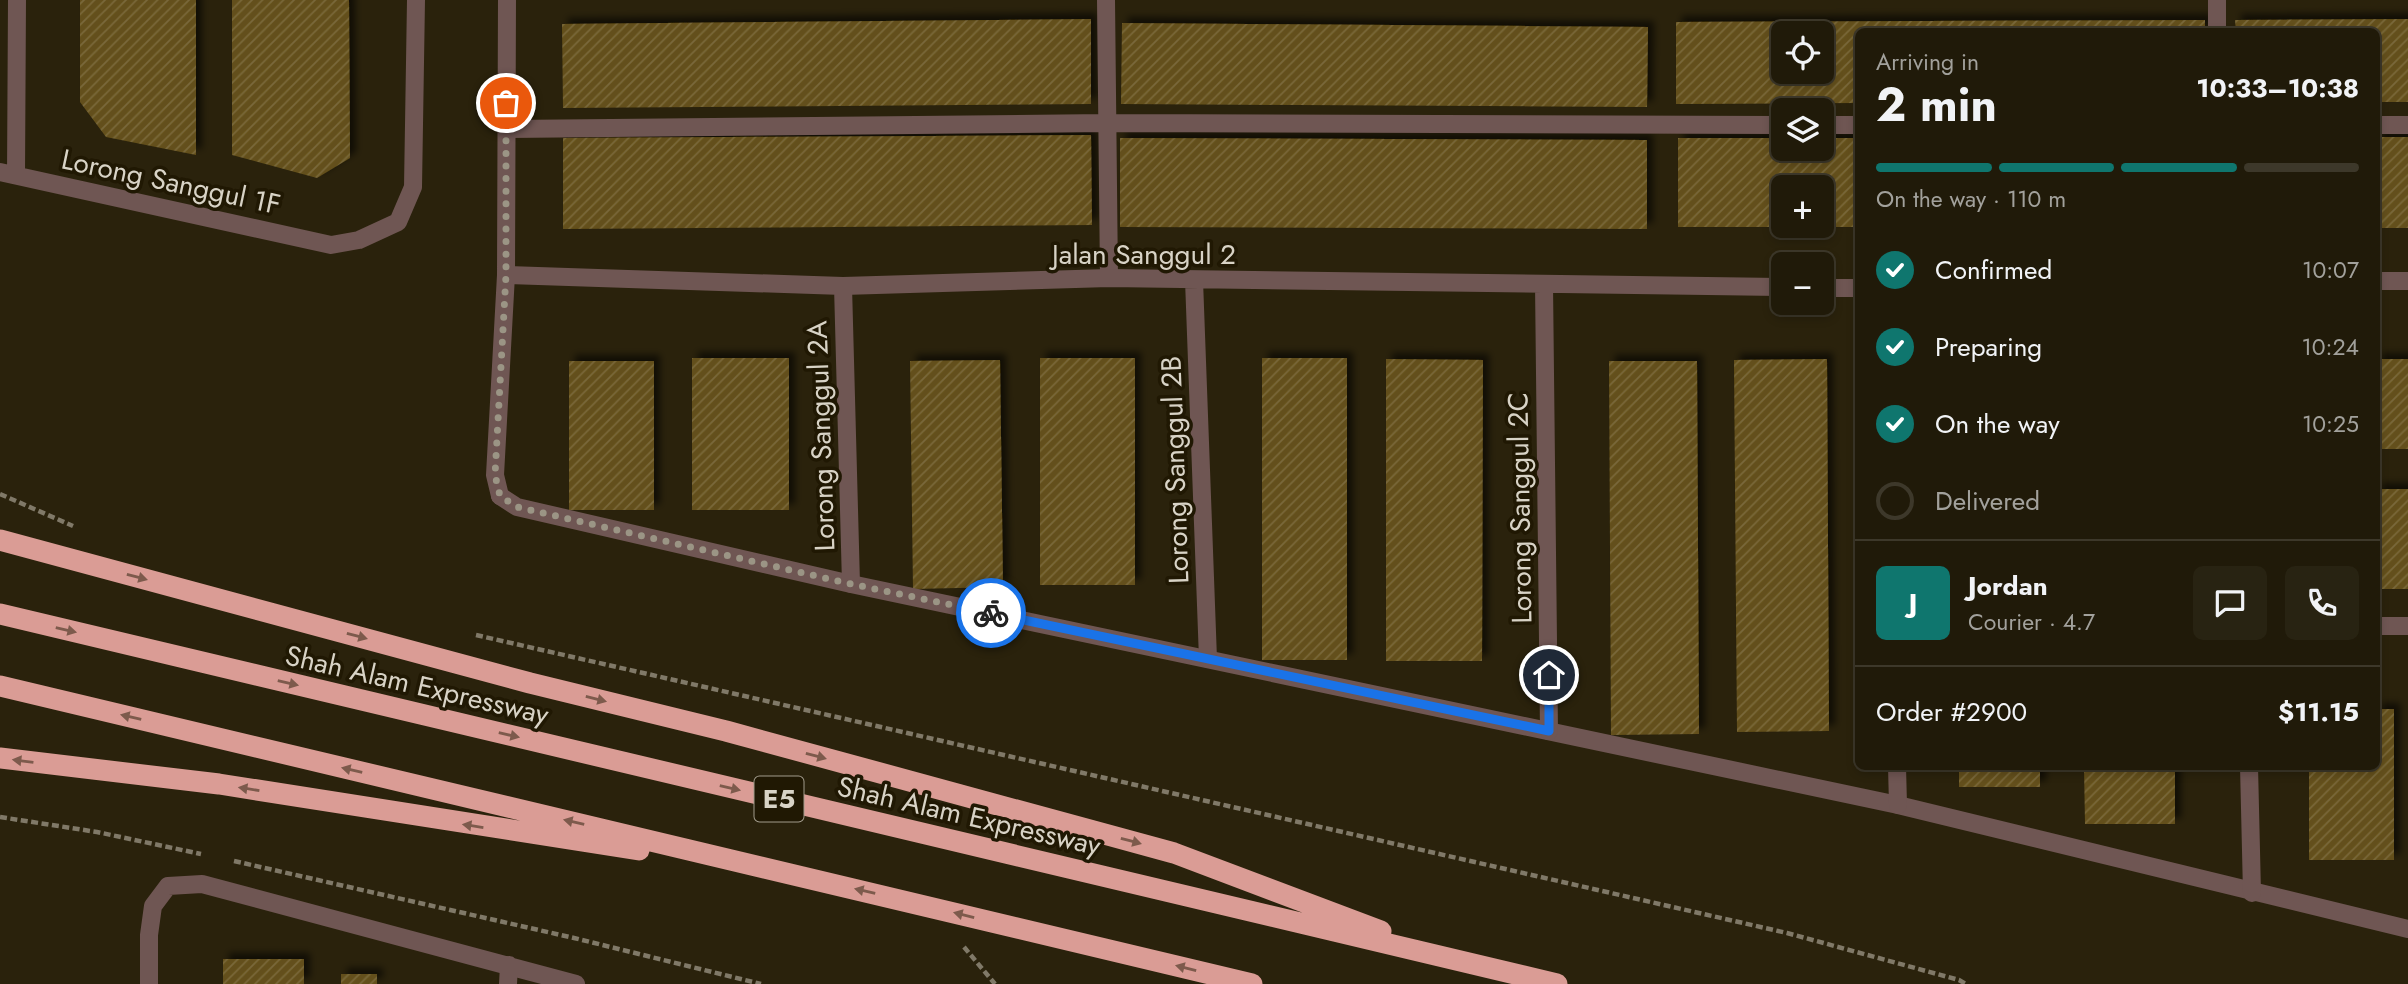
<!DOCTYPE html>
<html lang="en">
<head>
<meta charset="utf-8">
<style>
  :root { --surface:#201a09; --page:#282312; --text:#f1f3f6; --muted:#a2a19c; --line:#3d382a; --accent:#0f766e }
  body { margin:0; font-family:Jost,sans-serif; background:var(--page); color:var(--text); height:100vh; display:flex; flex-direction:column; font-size:26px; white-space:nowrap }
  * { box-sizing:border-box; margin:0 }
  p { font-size:23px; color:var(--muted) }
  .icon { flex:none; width:38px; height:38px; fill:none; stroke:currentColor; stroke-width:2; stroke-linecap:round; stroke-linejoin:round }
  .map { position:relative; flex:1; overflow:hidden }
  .panel { position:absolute; left:1855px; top:28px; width:525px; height:742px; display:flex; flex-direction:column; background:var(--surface); border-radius:10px; box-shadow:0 4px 10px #0003,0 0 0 2px var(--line) }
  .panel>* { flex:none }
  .buttons { position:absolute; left:1771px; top:21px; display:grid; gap:14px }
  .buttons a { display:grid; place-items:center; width:63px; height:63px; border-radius:10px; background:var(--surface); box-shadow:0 4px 10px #0003,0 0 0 2px var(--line); font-size:35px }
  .pin { position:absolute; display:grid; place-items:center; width:60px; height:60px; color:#fff; margin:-30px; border:4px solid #fff; border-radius:50%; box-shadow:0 2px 7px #0007 }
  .courier { position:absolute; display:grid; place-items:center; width:70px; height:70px; margin:-35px; border:5px solid #1a73e8; border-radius:50%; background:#fff; color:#222; box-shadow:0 2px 9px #0007 }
  .headline em { font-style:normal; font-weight:700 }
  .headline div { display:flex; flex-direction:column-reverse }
  .headline { display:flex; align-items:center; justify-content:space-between; height:119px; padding:0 21px }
  h1 { font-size:46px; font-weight:700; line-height:52px }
  .bar { display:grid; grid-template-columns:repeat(4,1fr); gap:10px 7px; align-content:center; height:84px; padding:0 21px }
  .bar i { height:9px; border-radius:5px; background:var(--line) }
  .bar .on { background:var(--accent) }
  .bar p { grid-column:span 4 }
  .line { display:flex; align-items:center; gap:18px; padding:0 21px; border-top:2px solid var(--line) }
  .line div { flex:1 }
  .round { display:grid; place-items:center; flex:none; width:74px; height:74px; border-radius:10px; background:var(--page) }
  ol { padding:0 21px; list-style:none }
  li { display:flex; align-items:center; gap:21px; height:77px }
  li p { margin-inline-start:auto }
  li .icon { padding:7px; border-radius:50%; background:var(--accent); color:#fff; stroke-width:4 }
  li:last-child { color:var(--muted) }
  li i { width:38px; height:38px; border:4px solid var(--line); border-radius:50% }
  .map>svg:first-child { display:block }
  .building { fill:url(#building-hatch); fill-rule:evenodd; filter:url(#shadow) }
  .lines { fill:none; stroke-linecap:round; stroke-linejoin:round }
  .path { stroke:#807968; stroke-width:4.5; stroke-dasharray:7 3.5; stroke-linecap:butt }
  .lane { stroke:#6f5653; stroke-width:18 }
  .street { stroke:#6f5653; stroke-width:18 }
  .highway { stroke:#da9c95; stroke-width:21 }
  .oneway { fill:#7d5a4c }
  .done { stroke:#9b9585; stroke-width:7; stroke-dasharray:0 12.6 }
  .route { stroke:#1a73e8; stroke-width:9 }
  .labels { text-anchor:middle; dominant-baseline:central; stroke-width:7; stroke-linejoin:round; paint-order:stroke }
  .shield { fill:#201803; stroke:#a19b8c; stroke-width:2 }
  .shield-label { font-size:26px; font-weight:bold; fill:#d8d3c6 }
  .street-label { font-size:28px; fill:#d8d3c6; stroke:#201803 }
</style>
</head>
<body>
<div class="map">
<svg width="2408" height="984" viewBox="0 0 2408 984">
  <defs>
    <pattern id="building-hatch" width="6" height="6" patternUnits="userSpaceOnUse" patternTransform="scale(1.75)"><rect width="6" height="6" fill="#64501a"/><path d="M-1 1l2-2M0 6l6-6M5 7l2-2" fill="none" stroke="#79683a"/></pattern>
    <filter id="shadow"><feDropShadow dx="6" dy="-6" stdDeviation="3.5" flood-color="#0009"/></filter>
  </defs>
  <rect width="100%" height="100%" fill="#2a220c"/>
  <path class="building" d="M 80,0 L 196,0 L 196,155 L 106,137 L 80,102 Z
    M 232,0 L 349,0 L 350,158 L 317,178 L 232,155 Z
    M 1091,19 L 1091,104 L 563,108 L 562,24 Z
    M 2408,19 L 2408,102 L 2376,102 L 2376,32 L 2236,32 L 2235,20 Z
    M 2205,20 L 2205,32 L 1858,32 L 1858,103 L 1676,104 L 1676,22 ZM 1783,33 L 1822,33 L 1822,72 L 1783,72 Z
    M 1122,23 L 1648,27 L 1647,107 L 1121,104 Z
    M 1091,135 L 1092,225 L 563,229 L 563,138 Z
    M 2376,137 L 2408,137 L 2408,228 L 2376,228 Z
    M 1120,138 L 1647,140 L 1647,229 L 1120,227 Z
    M 1678,138 L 1783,138 L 1783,149 L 1822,149 L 1822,138 L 1858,138 L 1858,227 L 1822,227 L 1822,187 L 1783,187 L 1783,227 L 1678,227 Z
    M 692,358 L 789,358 L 789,510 L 692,510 Z
    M 1040,358 L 1135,358 L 1135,585 L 1040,585 Z
    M 1262,358 L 1347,358 L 1347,660 L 1262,660 Z
    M 1386,359 L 1483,360 L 1482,661 L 1386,661 Z
    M 1827,359 L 1829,731 L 1737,732 L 1734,360 Z
    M 2376,359 L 2408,359 L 2408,449 L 2376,449 Z
    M 1000,360 L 1003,587 L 913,589 L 910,361 Z
    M 569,361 L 654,361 L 654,510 L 569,510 Z
    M 1609,361 L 1697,361 L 1699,734 L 1611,735 Z
    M 2376,489 L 2408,489 L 2408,589 L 2376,589 Z
    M 2376,709 L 2394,709 L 2394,860 L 2309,860 L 2309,766 L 2376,766 Z
    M 1959,766 L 2040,766 L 2040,787 L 1959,787 Z
    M 2084,766 L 2175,766 L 2175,824 L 2085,824 Z
    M 223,959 L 304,959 L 304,984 L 223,984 Z
    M 341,974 L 377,974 L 377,984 L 341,984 Z"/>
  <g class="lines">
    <path class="path" d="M 0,494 L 73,526
      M 476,635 L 1787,933 L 1959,980 L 1966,984
      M 0,817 L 97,832 L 201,854
      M 234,861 L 574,938 L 761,984
      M 964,947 L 995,984"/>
    <path class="lane" d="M 1106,0 L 1109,278
      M 2217,0 L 2217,32
      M 1822,125 L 1858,125
      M 2376,125 L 2408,125
      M 506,129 L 1107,123 L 1783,125
      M 0,172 L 331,245 L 359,240 L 398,222 L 413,187 L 416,0
      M 16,175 L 17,0
      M 500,496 L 517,507 L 851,584 L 1898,805 L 2408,929"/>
    <path class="street" d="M 506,275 L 843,286 L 1109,278 L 1783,287
      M 1194,280 L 1208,659
      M 2376,281 L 2408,281
      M 1544,284 L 1549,731
      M 843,286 L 851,584
      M 1822,288 L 1858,288
      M 500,496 L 495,475 L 506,275 L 507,0
      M 2376,626 L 2408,626
      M 1897,766 L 1898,805
      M 2249,766 L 2252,893
      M 149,984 L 149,935 L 153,906 L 168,886 L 202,884 L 576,984
      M 508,984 L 509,965"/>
    <path class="highway" d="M 0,540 L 530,683 L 726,731 L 1174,853 L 1381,931
      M 0,614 L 1557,984
      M 0,686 L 1252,984
      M 0,758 L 219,784 L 639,850"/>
  </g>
  <defs><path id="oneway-solid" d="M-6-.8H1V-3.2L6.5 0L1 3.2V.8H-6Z" transform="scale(1.75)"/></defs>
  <g class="oneway">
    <use href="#oneway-solid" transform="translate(137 577) rotate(15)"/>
    <use href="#oneway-solid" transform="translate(66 630) rotate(13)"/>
    <use href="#oneway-solid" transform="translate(357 636) rotate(15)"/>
    <use href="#oneway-solid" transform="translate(288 683) rotate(13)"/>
    <use href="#oneway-solid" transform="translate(596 699) rotate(14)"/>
    <use href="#oneway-solid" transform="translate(131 717) rotate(-167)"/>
    <use href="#oneway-solid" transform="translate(509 735) rotate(13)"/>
    <use href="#oneway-solid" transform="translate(816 756) rotate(15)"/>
    <use href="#oneway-solid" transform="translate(23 761) rotate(-173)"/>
    <use href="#oneway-solid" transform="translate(352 770) rotate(-167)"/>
    <use href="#oneway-solid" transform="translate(730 788) rotate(13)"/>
    <use href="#oneway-solid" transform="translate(249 789) rotate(-171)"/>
    <use href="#oneway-solid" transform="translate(574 822) rotate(-167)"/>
    <use href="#oneway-solid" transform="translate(473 826) rotate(-171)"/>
    <use href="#oneway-solid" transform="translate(1131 841) rotate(15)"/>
    <use href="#oneway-solid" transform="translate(865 891) rotate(-167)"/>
    <use href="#oneway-solid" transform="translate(964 915) rotate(-166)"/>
    <use href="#oneway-solid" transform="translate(1186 968) rotate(-166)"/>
  </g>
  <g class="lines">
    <path class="done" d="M 506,103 L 506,275 L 495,475 L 500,496 L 517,507 L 851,584 L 991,613"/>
    <path class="route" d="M 991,613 L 1549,731 L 1549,675"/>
  </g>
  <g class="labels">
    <rect class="shield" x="754.5" y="776.5" width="49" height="45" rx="5"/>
    <g class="shield-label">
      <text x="779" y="799">E5</text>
    </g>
    <g class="street-label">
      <text transform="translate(171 182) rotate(12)">Lorong Sanggul 1F</text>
      <text x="1144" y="254">Jalan Sanggul 2</text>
      <text transform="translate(821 436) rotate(-92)">Lorong Sanggul 2A</text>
      <text transform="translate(1175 470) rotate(-92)">Lorong Sanggul 2B</text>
      <text transform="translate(1520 508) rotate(-91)">Lorong Sanggul 2C</text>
      <text transform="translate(417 685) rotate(13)">Shah Alam Expressway</text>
      <text transform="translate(969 816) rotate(13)">Shah Alam Expressway</text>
    </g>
  </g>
</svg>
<div class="buttons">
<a><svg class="icon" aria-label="locate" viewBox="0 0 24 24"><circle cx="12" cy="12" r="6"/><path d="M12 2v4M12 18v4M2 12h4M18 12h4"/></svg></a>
<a><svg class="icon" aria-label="layers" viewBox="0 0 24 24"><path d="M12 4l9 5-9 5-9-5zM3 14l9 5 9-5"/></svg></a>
<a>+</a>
<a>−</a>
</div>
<div class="pin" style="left:506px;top:103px;background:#ea580c"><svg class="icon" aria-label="bag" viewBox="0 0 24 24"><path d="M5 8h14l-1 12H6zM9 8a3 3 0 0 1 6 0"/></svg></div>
<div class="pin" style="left:1549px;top:675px;background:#1f2937"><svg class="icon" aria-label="home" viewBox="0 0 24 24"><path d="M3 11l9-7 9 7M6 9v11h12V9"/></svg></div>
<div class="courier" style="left:991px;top:613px"><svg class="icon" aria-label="bike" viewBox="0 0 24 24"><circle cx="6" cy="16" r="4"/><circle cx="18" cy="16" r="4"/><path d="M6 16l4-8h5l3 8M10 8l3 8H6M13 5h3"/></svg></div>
<section class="panel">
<div class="headline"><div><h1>2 min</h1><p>Arriving in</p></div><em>10:33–10:38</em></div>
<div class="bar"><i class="on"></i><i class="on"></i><i class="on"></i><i></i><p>On the way · 110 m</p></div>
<ol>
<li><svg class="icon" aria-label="check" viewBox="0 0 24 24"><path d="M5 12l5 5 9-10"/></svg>Confirmed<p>10:07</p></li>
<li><svg class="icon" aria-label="check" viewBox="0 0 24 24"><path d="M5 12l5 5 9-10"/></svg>Preparing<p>10:24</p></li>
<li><svg class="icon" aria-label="check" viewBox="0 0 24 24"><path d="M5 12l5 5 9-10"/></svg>On the way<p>10:25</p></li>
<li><i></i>Delivered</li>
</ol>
<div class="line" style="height:126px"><b class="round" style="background:var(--accent);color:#fff">J</b><div><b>Jordan</b><p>Courier · 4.7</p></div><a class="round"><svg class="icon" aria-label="chat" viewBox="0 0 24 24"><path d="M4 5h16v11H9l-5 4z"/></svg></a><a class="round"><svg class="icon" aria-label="phone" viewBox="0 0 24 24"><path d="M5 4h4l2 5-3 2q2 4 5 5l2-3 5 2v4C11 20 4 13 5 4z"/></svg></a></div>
<div class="line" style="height:91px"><div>Order #2900</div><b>$11.15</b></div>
</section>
</div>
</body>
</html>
